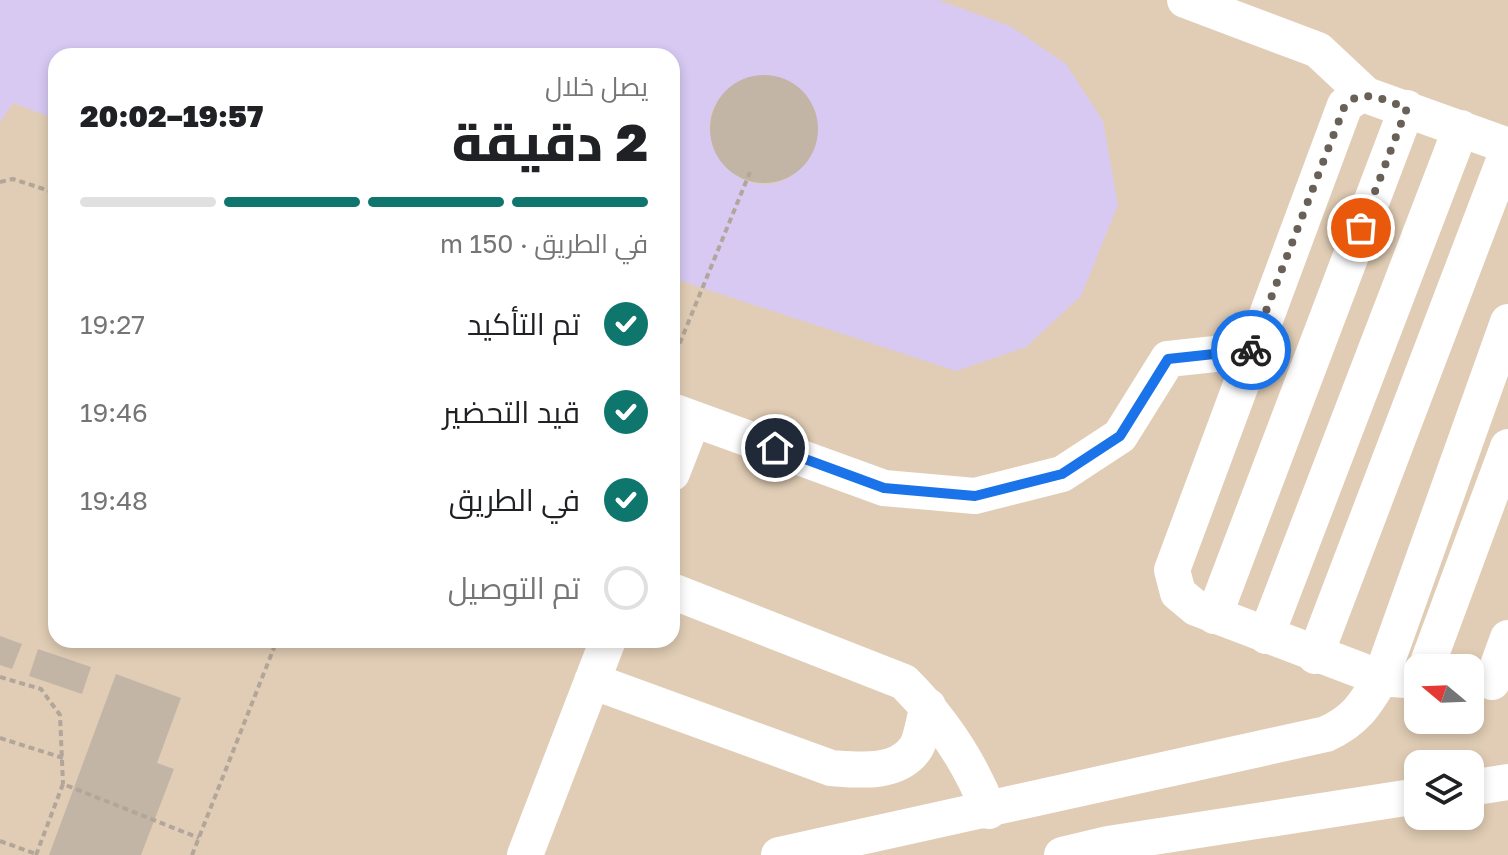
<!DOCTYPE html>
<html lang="ar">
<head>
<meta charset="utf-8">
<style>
  :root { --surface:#fff; --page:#f6f6f6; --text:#202124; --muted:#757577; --line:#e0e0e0; --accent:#0f766e }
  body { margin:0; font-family:"Golos Text",Cairo,sans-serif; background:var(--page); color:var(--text); direction:rtl; height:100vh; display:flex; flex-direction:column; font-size:30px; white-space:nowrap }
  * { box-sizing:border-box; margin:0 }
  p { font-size:26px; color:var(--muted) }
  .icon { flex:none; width:44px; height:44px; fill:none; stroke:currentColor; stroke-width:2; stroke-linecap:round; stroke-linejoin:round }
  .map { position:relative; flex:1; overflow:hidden; direction:ltr }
  .drawer { position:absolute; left:48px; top:48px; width:632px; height:600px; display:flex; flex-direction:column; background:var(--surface); border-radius:24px; box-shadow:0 4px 12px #0003; direction:rtl }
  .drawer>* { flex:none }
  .needle { width:52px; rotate:289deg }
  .controls { position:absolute; left:1404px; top:654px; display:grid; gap:16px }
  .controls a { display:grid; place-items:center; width:80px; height:80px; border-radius:16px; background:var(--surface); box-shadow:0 4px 12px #0003; font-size:40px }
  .pin { position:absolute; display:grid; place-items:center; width:68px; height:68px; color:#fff; margin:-34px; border:4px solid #fff; border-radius:50%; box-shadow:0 2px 8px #0007 }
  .courier { position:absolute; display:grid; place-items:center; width:80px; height:80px; margin:-40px; border:6px solid #1a73e8; border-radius:50%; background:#fff; color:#222; box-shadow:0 2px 10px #0007 }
  .summary em { font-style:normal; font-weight:800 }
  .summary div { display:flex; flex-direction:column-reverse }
  .summary { display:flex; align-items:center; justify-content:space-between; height:136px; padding:0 32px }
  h1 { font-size:52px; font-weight:800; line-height:60px }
  .bar { display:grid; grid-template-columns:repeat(4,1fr); gap:12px 8px; align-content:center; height:96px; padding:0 32px }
  .bar i { height:10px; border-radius:6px; background:var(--line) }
  .bar .selected { background:var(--accent) }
  .bar p { grid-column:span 4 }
  ol { padding:0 32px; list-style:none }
  li { display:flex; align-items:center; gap:24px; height:88px }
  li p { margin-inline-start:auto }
  li .icon { padding:8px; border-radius:50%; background:var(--accent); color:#fff; stroke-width:4 }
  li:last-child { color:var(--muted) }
  li i { width:44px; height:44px; border:4px solid var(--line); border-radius:50% }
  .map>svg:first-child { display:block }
  .green { fill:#e1cdb5; fill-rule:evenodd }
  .water { fill:#d7c9f2; fill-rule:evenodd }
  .building { fill:#c3b5a6 }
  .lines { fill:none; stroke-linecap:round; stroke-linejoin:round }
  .path { stroke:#b1a699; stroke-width:4; stroke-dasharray:6 4; stroke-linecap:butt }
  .minor { stroke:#fff; stroke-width:36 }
  .done { stroke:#696158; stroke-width:8; stroke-dasharray:0 14.4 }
  .route { stroke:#1a73e8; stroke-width:10 }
</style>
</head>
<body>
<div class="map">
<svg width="1508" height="855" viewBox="0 0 1508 855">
  <rect width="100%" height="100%" fill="#f9ebdb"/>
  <path class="green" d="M 0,0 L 1508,0 L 1508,855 L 0,855 ZM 56,56 L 672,56 L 672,640 L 56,640 ZM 1418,668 L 1470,668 L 1470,720 L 1418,720 ZM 1418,764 L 1470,764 L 1470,816 L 1418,816 Z"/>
  <path class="water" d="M 0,0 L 938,0 L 1010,26 L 1066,64 L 1103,121 L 1118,205 L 1081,296 L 1026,347 L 956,371 L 672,278 L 672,56 L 56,56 L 56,119 L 13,103 L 0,122 ZM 770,75 C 861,100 803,216 737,176 C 725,168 716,157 712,142 C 700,103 735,76 770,75 Z"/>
  <path class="building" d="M710 129a54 54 0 1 1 108 0a54 54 0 1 1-108 0Z
    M 0,636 L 22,644 L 12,669 L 0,665 Z
    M 38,649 L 91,667 L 82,694 L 29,676 Z
    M 116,674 L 181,698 L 157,763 L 174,769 L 141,855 L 49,855 Z"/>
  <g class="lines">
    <path class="path" d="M 0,182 L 13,179 L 56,193
      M 672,362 L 750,172
      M 0,677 L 41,689 L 60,715 L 63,784
      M 0,738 L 63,758
      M 0,841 L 36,854
      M 36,855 L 63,784 L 199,838
      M 192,855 L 277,640"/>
    <path class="minor" d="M 1185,0 L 1318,50 L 1366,95
      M 672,411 L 884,488 L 975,496 L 1062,474 L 1120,436 L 1168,359 L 1253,350
      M 672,473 L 693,419
      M 672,591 L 904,682 C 941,719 970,762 989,811
      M 1214,616 L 1407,108
      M 1266,636 L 1461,128
      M 1315,656 L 1508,150
      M 1426,668 L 1508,447
      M 592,681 L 831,768 C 858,770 896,775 915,749 C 922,739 924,718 928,706
      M 1418,681 L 1381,678 L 1196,608 L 1178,593 L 1172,570 L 1345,105 L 1358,96 L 1366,95 L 1508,146
      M 1492,682 L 1508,638
      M 1470,788 L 1508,782
      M 525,855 L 608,640
      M 779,855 L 1326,734 C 1355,721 1365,705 1381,678 L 1508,322
      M 1062,855 L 1108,844 L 1418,796"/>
  </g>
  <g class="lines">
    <path class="done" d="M 1251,350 L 1345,105 C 1363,87 1386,101 1407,108 L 1361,228"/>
    <path class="route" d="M 775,448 L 884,488 L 975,496 L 1062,474 L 1120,436 L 1168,359 L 1251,350"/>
  </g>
</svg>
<div class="controls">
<a><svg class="needle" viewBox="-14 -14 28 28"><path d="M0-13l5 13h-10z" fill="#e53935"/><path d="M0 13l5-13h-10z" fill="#757577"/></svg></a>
<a><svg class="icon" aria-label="layers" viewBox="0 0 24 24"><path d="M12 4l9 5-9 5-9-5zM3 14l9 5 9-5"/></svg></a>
</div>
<div class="pin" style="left:1361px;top:228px;background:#ea580c"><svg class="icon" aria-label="bag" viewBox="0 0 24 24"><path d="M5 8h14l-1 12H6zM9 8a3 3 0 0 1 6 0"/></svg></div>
<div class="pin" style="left:775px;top:448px;background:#1f2937"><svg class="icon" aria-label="home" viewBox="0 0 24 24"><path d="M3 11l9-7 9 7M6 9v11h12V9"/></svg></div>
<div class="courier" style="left:1251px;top:350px"><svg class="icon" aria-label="bike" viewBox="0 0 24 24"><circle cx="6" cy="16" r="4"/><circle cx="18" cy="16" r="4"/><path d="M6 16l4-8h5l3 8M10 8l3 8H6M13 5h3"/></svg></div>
<section class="drawer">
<div class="summary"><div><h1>2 دقيقة</h1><p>يصل خلال</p></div><em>19:57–20:02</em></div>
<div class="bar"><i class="selected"></i><i class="selected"></i><i class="selected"></i><i></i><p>في الطريق · 150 m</p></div>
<ol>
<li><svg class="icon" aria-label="check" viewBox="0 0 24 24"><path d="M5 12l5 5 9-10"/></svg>تم التأكيد<p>19:27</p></li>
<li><svg class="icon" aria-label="check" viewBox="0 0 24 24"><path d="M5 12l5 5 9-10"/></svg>قيد التحضير<p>19:46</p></li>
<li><svg class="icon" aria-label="check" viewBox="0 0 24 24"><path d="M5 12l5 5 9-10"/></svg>في الطريق<p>19:48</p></li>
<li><i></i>تم التوصيل</li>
</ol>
</section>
</div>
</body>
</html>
